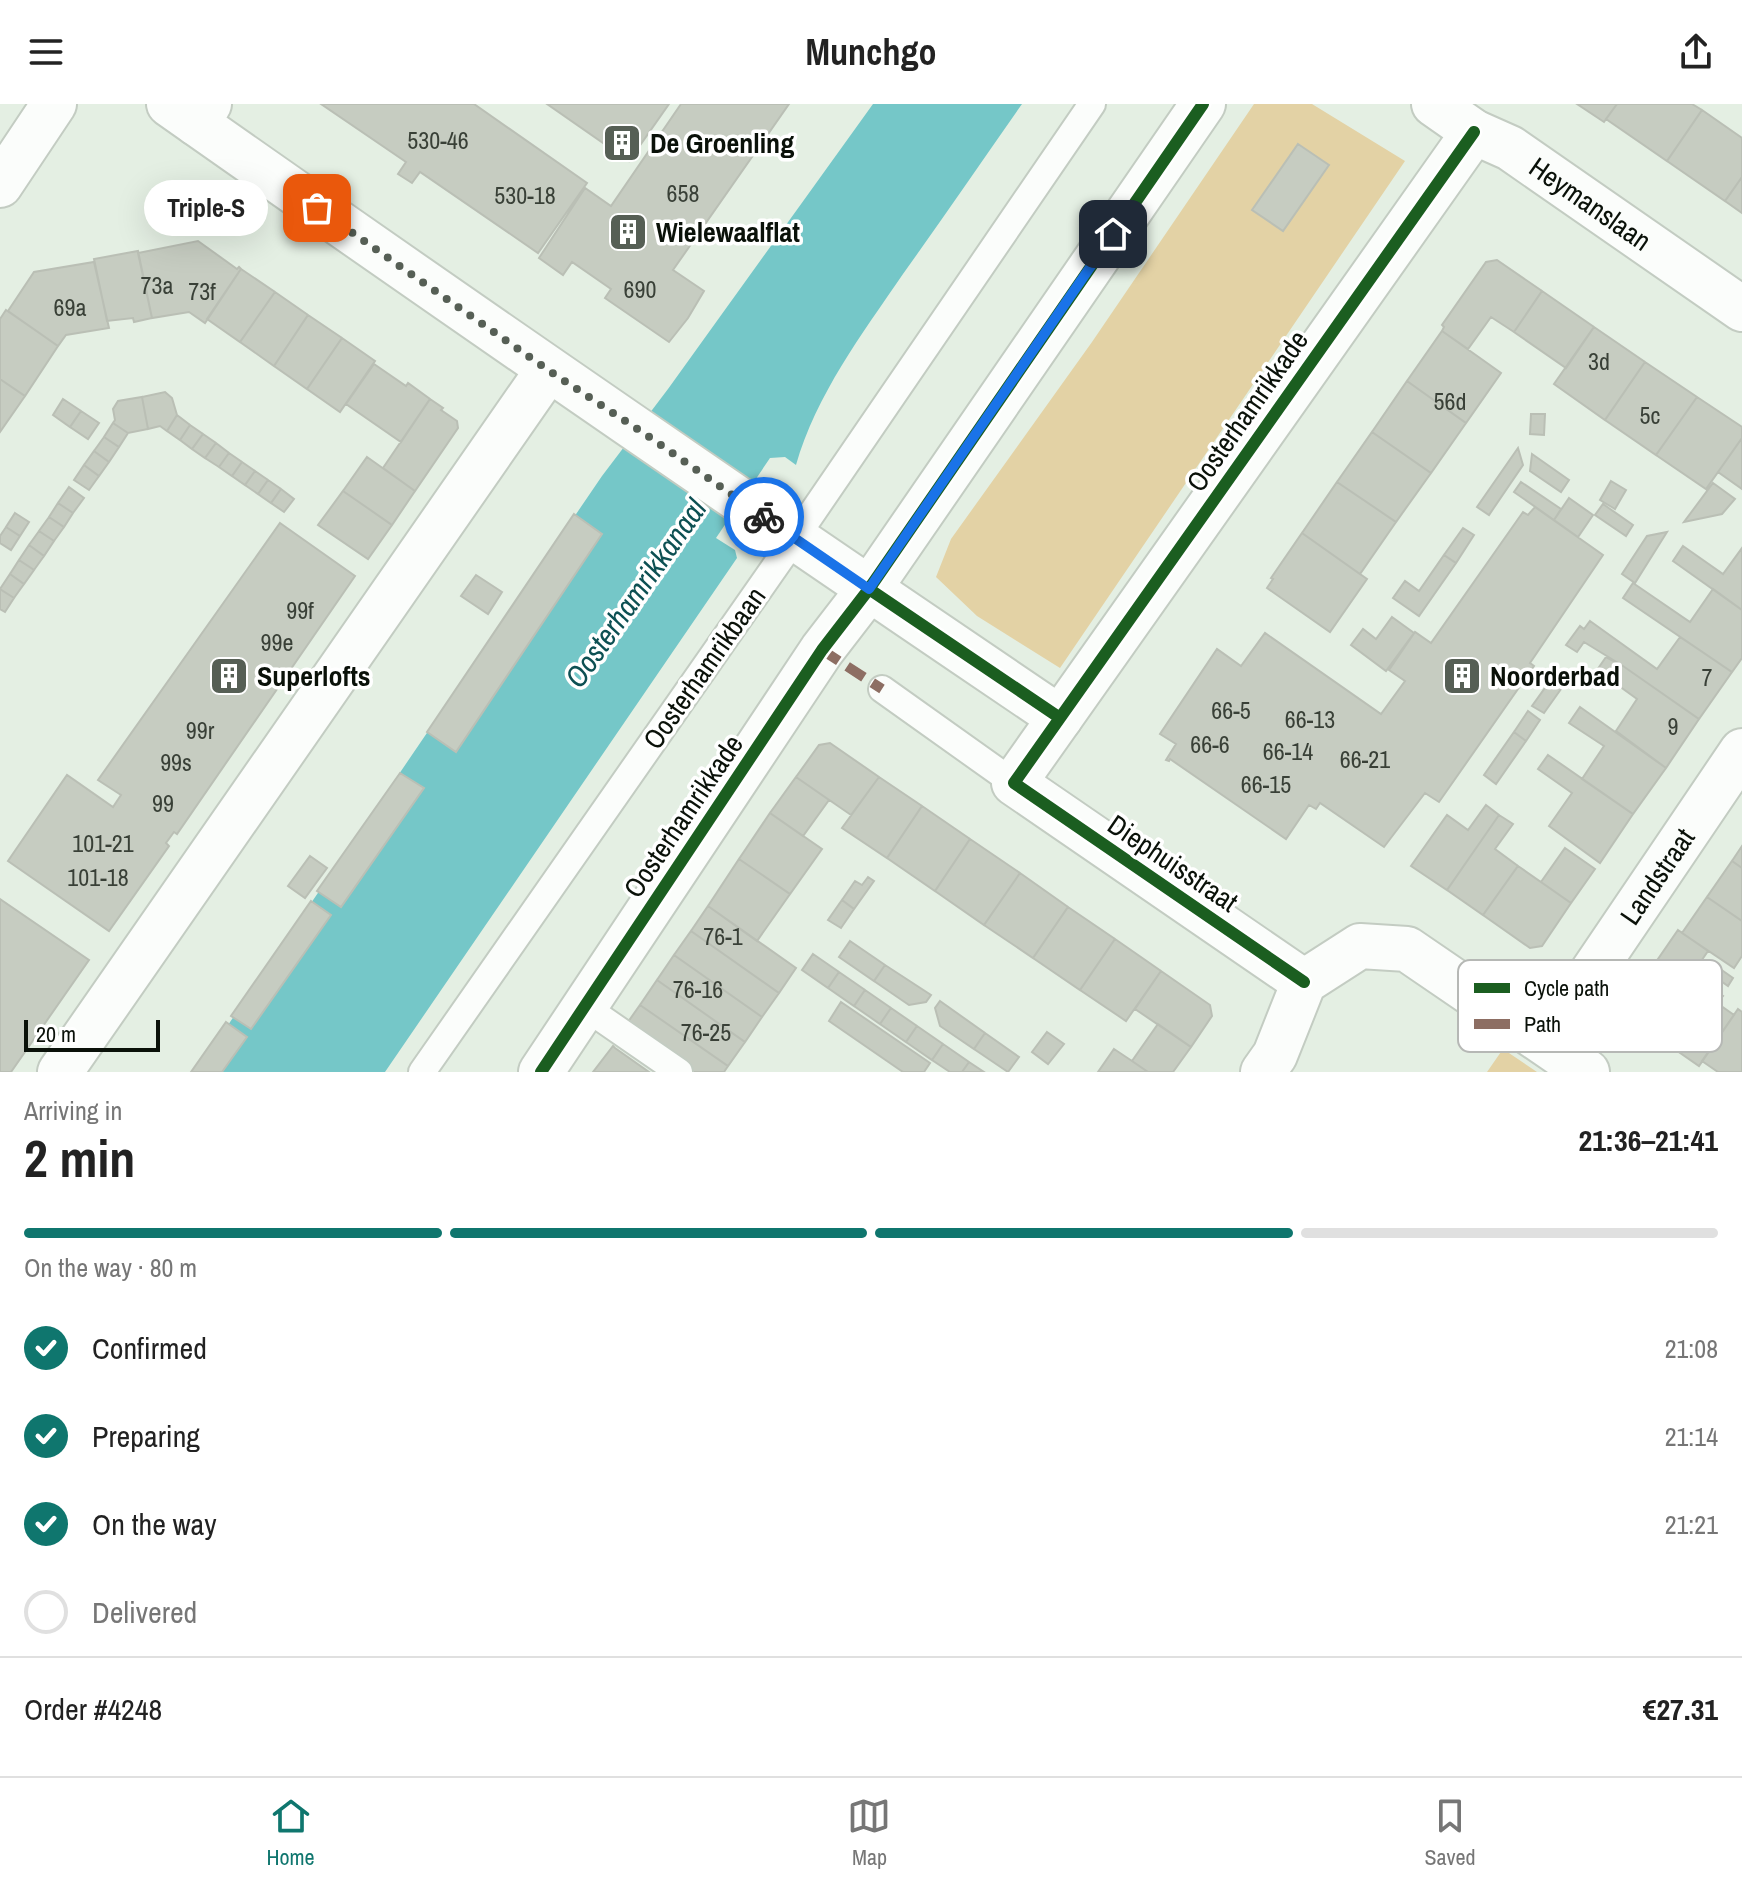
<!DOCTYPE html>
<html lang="en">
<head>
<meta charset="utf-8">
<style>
  :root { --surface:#fff; --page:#f6f6f6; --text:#222; --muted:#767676; --line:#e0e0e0; --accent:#0f766e }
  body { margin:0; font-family:"Archivo Narrow",sans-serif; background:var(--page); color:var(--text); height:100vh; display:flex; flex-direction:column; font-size:30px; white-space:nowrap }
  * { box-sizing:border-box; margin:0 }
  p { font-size:26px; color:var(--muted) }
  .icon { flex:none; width:44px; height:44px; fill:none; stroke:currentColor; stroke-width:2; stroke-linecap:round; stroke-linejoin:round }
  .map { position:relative; height:968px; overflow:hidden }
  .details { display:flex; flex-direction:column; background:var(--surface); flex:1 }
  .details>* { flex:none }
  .scale { position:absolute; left:24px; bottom:20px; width:136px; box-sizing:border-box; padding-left:8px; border:4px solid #0a1109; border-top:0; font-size:22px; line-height:28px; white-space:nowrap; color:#0a1109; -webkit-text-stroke:6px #fff; paint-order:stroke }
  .pin { position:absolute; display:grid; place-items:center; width:68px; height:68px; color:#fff; margin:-34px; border-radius:16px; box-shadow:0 4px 12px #0006 }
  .courier { position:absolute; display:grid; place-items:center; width:80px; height:80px; margin:-40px; border:6px solid #1a73e8; border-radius:50%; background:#fff; color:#222; box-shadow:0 2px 10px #0007 }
  .bubble { position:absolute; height:56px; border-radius:28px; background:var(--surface); box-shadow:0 8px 32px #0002; font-size:26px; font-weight:800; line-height:56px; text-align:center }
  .summary em { font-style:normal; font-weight:800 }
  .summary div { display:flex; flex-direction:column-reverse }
  .summary { display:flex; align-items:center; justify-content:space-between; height:136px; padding:0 24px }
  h1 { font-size:52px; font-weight:800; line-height:60px }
  .bar { display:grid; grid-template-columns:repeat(4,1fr); gap:12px 8px; align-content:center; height:96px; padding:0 24px }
  .bar i { height:10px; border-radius:6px; background:var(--line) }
  .bar .active { background:var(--accent) }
  .bar p { grid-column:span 4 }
  .line { display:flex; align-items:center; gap:20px; padding:0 24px; border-top:2px solid var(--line) }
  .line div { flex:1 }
  ol { padding:0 24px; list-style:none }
  li { display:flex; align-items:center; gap:24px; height:88px }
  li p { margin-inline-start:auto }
  li .icon { padding:8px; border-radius:50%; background:var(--accent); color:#fff; stroke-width:4 }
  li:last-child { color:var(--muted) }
  li i { width:44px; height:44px; border:4px solid var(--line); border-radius:50% }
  header { display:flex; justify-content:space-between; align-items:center; height:104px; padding:0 24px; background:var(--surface); font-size:36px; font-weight:800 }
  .menu { display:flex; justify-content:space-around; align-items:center; height:112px; border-top:2px solid var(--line); background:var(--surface); font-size:22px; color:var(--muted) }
  .menu a { display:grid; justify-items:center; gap:4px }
  .menu .active { color:var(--accent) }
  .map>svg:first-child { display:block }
  .green { fill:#e3d2a5 }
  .water { fill:#75c7c8 }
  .building { fill:#c6ccc1; stroke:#babfb5; stroke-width:2 }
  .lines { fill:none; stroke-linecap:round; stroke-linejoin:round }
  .service-casing { stroke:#c3ccc2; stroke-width:30 }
  .minor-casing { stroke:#c3ccc2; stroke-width:48 }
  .tertiary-casing { stroke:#c3ccc2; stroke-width:48 }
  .service { stroke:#fbfdfb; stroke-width:26 }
  .minor { stroke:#fbfdfb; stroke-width:44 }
  .tertiary { stroke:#fbfdfb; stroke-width:44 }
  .quiet { stroke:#8d6e63; stroke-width:10; stroke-dasharray:20 10; stroke-linecap:butt }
  .cycleway-casing { stroke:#fff; stroke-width:17 }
  .cycleway { stroke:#1b5e20; stroke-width:12 }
  .done { stroke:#565f55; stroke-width:8; stroke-dasharray:0 14.4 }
  .route { stroke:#1a73e8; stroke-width:10 }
  .labels { text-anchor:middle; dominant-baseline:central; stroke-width:7; stroke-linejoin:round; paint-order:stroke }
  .number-label { font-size:24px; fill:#394037 }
  .poi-label { font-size:28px; font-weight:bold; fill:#0a1109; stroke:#fff; text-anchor:start }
  .street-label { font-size:28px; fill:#0a1109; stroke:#fff }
  .water-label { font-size:30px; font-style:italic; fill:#0d5053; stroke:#fff }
  .key { fill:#fff; stroke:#b6b8b5; stroke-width:2 }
  .key-label { font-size:22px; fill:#0a1109 }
</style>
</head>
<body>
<header><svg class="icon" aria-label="menu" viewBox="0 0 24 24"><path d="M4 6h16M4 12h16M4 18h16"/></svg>Munchgo<svg class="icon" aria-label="share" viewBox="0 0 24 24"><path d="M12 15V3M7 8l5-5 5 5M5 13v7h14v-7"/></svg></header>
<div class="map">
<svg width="1742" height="968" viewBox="0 0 1742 968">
  <rect width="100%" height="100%" fill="#e4efe3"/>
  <path class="green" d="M 1254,0 L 1312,0 L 1405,57 L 1060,564 L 977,512 L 936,473 L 951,435 L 1092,238 Z
    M 1503,945 L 1537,968 L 1487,968 Z"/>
  <path class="water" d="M 873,0 L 1022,0 C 982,57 943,114 903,170 C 862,230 816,291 796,361 L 785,353 L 770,354 L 716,434 L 735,446 L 737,454 L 385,968 L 196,968 L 602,372 L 668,285 Z"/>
  <path class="building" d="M 321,0 L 474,0 L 587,79 L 538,149 L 420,68 L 412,79 L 398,70 L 406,58 Z
    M 547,0 L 669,0 L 629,57 Z
    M 681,0 L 789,0 L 673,166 L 704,187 L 688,214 L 669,238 L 605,194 L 611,185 L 572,158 L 563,171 L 539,154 L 585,84 L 611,102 Z
    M 1577,0 L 1617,0 L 1604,18 Z
    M 1617,0 L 1692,0 L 1702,6 L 1667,57 L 1606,15 Z
    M 1702,6 L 1742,34 L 1742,73 L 1725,97 L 1667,57 Z
    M 1298,40 L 1329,61 L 1283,127 L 1252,106 Z
    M 1742,73 L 1742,109 L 1725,97 Z
    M 198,137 L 237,165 L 239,163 L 241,165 L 205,219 L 189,208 L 152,214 L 138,149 Z
    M 138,147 L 152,214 L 134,218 L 133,214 L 107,217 L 94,155 Z
    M 1497,156 L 1542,187 L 1514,228 L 1491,213 L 1468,245 L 1442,227 L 1444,223 L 1442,221 L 1486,158 Z
    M 94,158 L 109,224 L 66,231 L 58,242 L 8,207 L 34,168 Z
    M 241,165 L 275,188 L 240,238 L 207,215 Z
    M 1542,187 L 1594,223 L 1566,264 L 1514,228 Z
    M 275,188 L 308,211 L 274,262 L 240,238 Z
    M 6,206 L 58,242 L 25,292 L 0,275 L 0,215 Z
    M 308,211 L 342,234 L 307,285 L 274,262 Z
    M 1594,223 L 1645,258 L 1605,316 L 1554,280 Z
    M 1442,227 L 1501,269 L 1466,319 L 1407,277 Z
    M 342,234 L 375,257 L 340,308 L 307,285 Z
    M 1645,258 L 1697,293 L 1656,351 L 1605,316 Z
    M 374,260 L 406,282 L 408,279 L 430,295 L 401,338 L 346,300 Z
    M 0,275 L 25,292 L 0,328 Z
    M 1407,277 L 1466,319 L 1431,369 L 1372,328 Z
    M 165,288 L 172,294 L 177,311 L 167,327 L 160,322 L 148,325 L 142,293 Z
    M 142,293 L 148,325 L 128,329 L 113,319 L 115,316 L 113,305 L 118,297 Z
    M 1697,293 L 1742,323 L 1742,334 L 1706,385 L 1656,351 Z
    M 63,295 L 81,307 L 70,323 L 53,311 Z
    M 430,295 L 443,304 L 441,306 L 457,317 L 458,324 L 415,387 L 383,364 Z
    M 81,307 L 99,319 L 88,335 L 70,323 Z
    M 1531,310 L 1545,310 L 1544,331 L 1530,330 Z
    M 177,311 L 190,321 L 180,336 L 167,327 Z
    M 113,319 L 128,329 L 119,343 L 104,333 Z
    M 190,321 L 203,330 L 192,345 L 180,336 Z
    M 1372,328 L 1431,369 L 1396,418 L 1337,378 Z
    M 203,330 L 216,339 L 205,354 L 192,345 Z
    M 104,333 L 119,343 L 109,358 L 94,347 Z
    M 1742,334 L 1742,385 L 1718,368 Z
    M 216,339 L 229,349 L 219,363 L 205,354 Z
    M 1518,344 L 1523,361 L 1489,411 L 1477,403 Z
    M 94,347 L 109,358 L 99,372 L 84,361 Z
    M 229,349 L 242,358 L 232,372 L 219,363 Z
    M 1532,350 L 1569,376 L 1561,388 L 1530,367 Z
    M 367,353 L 415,387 L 392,421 L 343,387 Z
    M 242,358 L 255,367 L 245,381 L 232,372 Z
    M 84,361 L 99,372 L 89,386 L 74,376 Z
    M 255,367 L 268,376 L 258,390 L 245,381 Z
    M 268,376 L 281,385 L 271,399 L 258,390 Z
    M 1611,377 L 1626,386 L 1615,405 L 1600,396 Z
    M 1337,378 L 1396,418 L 1360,470 L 1302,429 Z
    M 1521,378 L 1561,405 L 1554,416 L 1514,388 Z
    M 1713,379 L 1735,395 L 1722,410 L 1684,418 Z
    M 69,383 L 84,394 L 73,409 L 58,399 Z
    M 281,385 L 294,395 L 284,408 L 271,399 Z
    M 343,387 L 392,421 L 368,455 L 318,421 Z
    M 1569,394 L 1593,411 L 1578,433 L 1554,416 Z
    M 58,399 L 73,409 L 64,423 L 49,413 Z
    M 1603,400 L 1633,421 L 1626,432 L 1595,411 Z
    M 1535,403 L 1603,451 L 1530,559 L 1534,562 L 1439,698 L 1425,689 L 1384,743 L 1320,699 L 1316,705 L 1309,701 L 1286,735 L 1170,655 L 1169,657 L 1166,656 L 1176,640 L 1160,630 L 1217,545 L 1241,562 L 1265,529 L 1381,610 L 1405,577 L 1389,566 L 1415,528 L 1431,539 L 1523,408 L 1528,411 Z
    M 15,409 L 29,418 L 20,432 L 6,423 Z
    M 574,410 L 602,430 L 456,648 L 427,628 Z
    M 49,413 L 64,423 L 54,437 L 39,427 Z
    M 280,419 L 355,472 L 177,730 L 174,728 L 166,739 L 169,742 L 109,827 L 8,757 L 67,671 L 113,703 L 121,691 L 98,676 Z
    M 6,423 L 20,432 L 11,446 L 0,439 L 0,432 Z
    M 1463,424 L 1474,431 L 1456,459 L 1444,451 Z
    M 39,427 L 54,437 L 44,452 L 29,441 Z
    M 1667,428 L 1635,479 L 1622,470 L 1647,432 Z
    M 1302,429 L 1367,475 L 1330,528 L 1267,484 L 1273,475 L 1271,474 Z
    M 29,441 L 44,452 L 34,466 L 19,456 Z
    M 1683,442 L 1723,470 L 1742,444 L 1742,506 L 1673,457 Z
    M 1444,451 L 1456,459 L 1419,512 L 1393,494 L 1405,477 L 1419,487 Z
    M 19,456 L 34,466 L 24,480 L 10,470 Z
    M 10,470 L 24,480 L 14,494 L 0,485 Z
    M 476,471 L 502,488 L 488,510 L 461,492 Z
    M 1633,479 L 1690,518 L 1713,485 L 1742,506 L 1742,554 L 1732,568 L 1623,494 Z
    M 0,485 L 14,494 L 5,508 L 0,505 Z
    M 1392,513 L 1414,529 L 1386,567 L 1351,541 L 1363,525 L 1376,535 Z
    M 1590,517 L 1657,565 L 1680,533 L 1732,568 L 1699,615 L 1623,562 L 1584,538 L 1577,548 L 1566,541 L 1580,522 L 1584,525 Z
    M 1606,553 L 1623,562 L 1699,615 L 1666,664 L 1616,627 L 1637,595 L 1597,566 Z
    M 1555,570 L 1566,578 L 1544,609 L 1532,602 Z
    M 1580,603 L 1666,664 L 1633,710 L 1582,675 L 1604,642 L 1569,619 Z
    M 1528,607 L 1540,616 L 1526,637 L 1514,628 Z
    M 1514,628 L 1526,637 L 1496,680 L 1484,671 Z
    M 830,639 L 879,673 L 851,711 L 796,673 L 819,641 Z
    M 1548,651 L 1633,710 L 1600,759 L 1549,722 L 1572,689 L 1538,665 Z
    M 400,669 L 424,684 L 341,803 L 317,787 Z
    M 796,673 L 829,696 L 803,732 L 770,709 Z
    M 879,673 L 922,702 L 887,754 L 842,724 Z
    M 1486,701 L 1499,711 L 1447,786 L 1411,762 L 1447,711 L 1468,726 Z
    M 922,702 L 970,735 L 935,787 L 887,754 Z
    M 770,709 L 822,745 L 790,790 L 739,755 Z
    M 1499,711 L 1513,720 L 1495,745 L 1518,762 L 1483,811 L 1447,786 Z
    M 970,735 L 1020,769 L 984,821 L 935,787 Z
    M 1742,742 L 1742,764 L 1732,757 Z
    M 1565,744 L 1595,765 L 1571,799 L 1541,778 Z
    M 310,752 L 327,764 L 305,794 L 288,782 Z
    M 739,755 L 790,790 L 757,837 L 708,802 Z
    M 1732,757 L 1742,764 L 1742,817 L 1707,793 Z
    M 1518,762 L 1571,799 L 1542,842 L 1530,844 L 1483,811 Z
    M 1020,769 L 1068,803 L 1033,854 L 984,821 Z
    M 868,773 L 874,777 L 854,805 L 842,796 L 855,777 L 862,781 Z
    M 1707,793 L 1742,817 L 1742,852 L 1734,864 L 1682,829 Z
    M 0,795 L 89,856 L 11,968 L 0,968 Z
    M 842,796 L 854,805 L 841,824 L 828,816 Z
    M 311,797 L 331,811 L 251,925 L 231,912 Z
    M 708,802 L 796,864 L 779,889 L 691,827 Z
    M 1068,803 L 1115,835 L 1080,886 L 1033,854 Z
    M 1678,826 L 1708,847 L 1684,882 L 1695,891 L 1701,882 L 1710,883 L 1723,892 L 1717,899 L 1734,911 L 1699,962 L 1627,912 L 1627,900 Z
    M 691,827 L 779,889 L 762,913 L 674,851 Z
    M 1115,835 L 1161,867 L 1126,917 L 1080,886 Z
    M 850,837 L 885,861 L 874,877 L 839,853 Z
    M 813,850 L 839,868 L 828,884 L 802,866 Z
    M 674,851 L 762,913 L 745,938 L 657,876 Z
    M 885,861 L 931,891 L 926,898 L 909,901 L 874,877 Z
    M 1716,862 L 1733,874 L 1728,882 L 1711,870 Z
    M 1161,867 L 1210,901 L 1212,912 L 1191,943 L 1135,905 Z
    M 839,868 L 865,886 L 854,902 L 828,884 Z
    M 657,876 L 745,938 L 728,962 L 640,901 Z
    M 865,886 L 891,904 L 880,920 L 854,902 Z
    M 940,897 L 985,929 L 974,945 L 940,922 L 935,904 Z
    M 841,898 L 930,959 L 924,968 L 903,968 L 829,917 Z
    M 640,901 L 728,962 L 724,968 L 685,968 L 623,925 Z
    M 891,904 L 917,922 L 906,938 L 880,920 Z
    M 1738,905 L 1742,908 L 1742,968 L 1718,968 L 1702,957 Z
    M 226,918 L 247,933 L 222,968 L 191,968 Z
    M 1158,920 L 1191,943 L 1173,968 L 1148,968 L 1132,957 Z
    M 917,922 L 943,940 L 932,956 L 906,938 Z
    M 1047,928 L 1064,940 L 1048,960 L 1032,948 Z
    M 985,929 L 1019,953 L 1008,968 L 974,945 Z
    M 943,940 L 969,958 L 962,968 L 950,968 L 932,956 Z
    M 613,942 L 615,944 L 649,968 L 593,968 Z
    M 1114,945 L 1132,957 L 1148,968 L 1098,968 Z
    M 969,958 L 984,968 L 962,968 Z"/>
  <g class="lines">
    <g class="service-casing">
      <path id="service" d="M 882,585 L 1014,679
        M 585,903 L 679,968
        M 422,968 L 795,434 L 1092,0"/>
    </g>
    <g class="minor-casing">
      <g id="minor">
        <path id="s1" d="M 1434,0 L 1474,28 L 1510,44 L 1742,205"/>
        <path d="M 196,19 C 482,220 770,418 1060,614"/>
        <path d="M 0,81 L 54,0"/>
        <path d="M 1304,878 L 1014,679 L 1474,28"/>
        <path id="s2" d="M 1545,938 L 1742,647"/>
        <path d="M 60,968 L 548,266"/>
        <path d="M 541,968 L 822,546 L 869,485 L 1203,0"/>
        <path d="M 1263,968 L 1275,951 L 1304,878 L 1360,842 L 1407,845 L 1587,968"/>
      </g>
    </g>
    <g class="tertiary-casing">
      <path id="tertiary" d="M 169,0 L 196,19 L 209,0"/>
    </g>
    <use href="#service" class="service"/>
    <use href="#minor" class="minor"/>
    <use href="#tertiary" class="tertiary"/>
    <path class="quiet" d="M 822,546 L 882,585"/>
    <g class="cycleway-casing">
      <path id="cycleway" d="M 869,485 L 1060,614
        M 1304,878 L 1014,679 L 1474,28
        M 541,968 L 822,546 L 869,485 L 1203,0"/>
    </g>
    <use href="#cycleway" class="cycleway"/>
  </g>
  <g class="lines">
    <path class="done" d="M 317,104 L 548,266 L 651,334 L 764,413"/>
    <path class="route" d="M 764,413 L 869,485 L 1113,130"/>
  </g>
  <defs>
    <g id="building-square" transform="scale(2)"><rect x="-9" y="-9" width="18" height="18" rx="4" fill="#565f55" stroke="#fff"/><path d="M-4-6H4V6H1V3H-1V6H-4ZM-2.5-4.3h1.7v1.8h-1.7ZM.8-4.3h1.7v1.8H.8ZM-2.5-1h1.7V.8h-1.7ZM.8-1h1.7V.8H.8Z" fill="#fff"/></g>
  </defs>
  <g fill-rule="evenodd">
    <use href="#building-square" x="622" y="39"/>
    <use href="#building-square" x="628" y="128"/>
    <use href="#building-square" x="229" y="572"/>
    <use href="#building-square" x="1462" y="572"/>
  </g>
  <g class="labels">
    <g class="number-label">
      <text x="438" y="36">530-46</text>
      <text x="683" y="89">658</text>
      <text x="525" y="91">530-18</text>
      <text x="157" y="181">73a</text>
      <text x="640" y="185">690</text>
      <text x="202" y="187">73f</text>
      <text x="70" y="203">69a</text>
      <text x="1599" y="257">3d</text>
      <text x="1450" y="297">56d</text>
      <text x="1650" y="311">5c</text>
      <text x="300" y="506">99f</text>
      <text x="277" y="538">99e</text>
      <text x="1707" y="573">7</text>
      <text x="1231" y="606">66-5</text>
      <text x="1310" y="615">66-13</text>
      <text x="1673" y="622">9</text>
      <text x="200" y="626">99r</text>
      <text x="1210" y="640">66-6</text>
      <text x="1288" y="647">66-14</text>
      <text x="1365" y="655">66-21</text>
      <text x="176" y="658">99s</text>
      <text x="1266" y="680">66-15</text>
      <text x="163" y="699">99</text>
      <text x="103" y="739">101-21</text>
      <text x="98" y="773">101-18</text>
      <text x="723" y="832">76-1</text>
      <text x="698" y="885">76-16</text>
      <text x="706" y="928">76-25</text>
    </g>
    <g class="poi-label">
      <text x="650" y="39">De Groenling</text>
      <text x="656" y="128">Wielewaalflat</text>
      <text x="257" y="572">Superlofts</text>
      <text x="1490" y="572">Noorderbad</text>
    </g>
    <g class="street-label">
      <text stroke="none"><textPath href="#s1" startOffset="186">Heymanslaan</textPath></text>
      <text transform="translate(1247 307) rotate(-55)">Oosterhamrikkade</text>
      <text transform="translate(704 564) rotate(-55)">Oosterhamrikbaan</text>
      <text transform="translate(683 712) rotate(-56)">Oosterhamrikkade</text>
      <text transform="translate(1173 759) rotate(34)">Diephuisstraat</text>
      <text stroke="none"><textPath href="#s2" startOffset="200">Landstraat</textPath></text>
    </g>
    <g class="water-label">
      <text transform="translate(635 489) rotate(-55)">Oosterhamrikkanaal</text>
    </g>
  </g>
  <rect x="1458" y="856" width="264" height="92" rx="12" class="key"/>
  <rect x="1474" y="879" width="36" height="10" fill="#1b5e20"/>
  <rect x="1474" y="915" width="36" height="10" fill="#8d6e63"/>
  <g class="key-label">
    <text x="1524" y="892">Cycle path</text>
    <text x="1524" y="928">Path</text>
  </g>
</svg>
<div class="scale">20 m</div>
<div class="pin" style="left:317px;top:104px;background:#ea580c"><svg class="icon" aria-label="bag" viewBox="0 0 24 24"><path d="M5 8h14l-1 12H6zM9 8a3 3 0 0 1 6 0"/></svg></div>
<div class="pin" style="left:1113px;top:130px;background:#1f2937"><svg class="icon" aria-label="home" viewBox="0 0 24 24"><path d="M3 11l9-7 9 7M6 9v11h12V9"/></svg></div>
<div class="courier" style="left:764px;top:413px"><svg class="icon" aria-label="bike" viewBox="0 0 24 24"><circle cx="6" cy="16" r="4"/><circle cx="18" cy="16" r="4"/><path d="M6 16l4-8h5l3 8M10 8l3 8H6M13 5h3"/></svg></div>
<div class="bubble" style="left:144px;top:76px;width:124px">Triple-S</div>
</div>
<section class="details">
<div class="summary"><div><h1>2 min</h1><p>Arriving in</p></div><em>21:36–21:41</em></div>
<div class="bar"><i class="active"></i><i class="active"></i><i class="active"></i><i></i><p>On the way · 80 m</p></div>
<ol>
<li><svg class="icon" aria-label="check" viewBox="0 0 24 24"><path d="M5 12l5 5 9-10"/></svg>Confirmed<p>21:08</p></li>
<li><svg class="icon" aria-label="check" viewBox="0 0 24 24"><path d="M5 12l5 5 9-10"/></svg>Preparing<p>21:14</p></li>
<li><svg class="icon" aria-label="check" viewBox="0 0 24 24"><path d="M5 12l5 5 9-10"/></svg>On the way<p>21:21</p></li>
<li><i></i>Delivered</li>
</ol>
<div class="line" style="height:104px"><div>Order #4248</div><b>€27.31</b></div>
</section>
<nav class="menu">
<a class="active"><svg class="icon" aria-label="home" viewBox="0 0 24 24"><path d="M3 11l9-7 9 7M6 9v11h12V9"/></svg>Home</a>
<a><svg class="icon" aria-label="map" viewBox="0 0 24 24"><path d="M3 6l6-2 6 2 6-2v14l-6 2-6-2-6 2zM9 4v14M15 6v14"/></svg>Map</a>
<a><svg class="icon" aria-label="saved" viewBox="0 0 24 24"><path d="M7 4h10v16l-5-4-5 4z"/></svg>Saved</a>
</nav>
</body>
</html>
